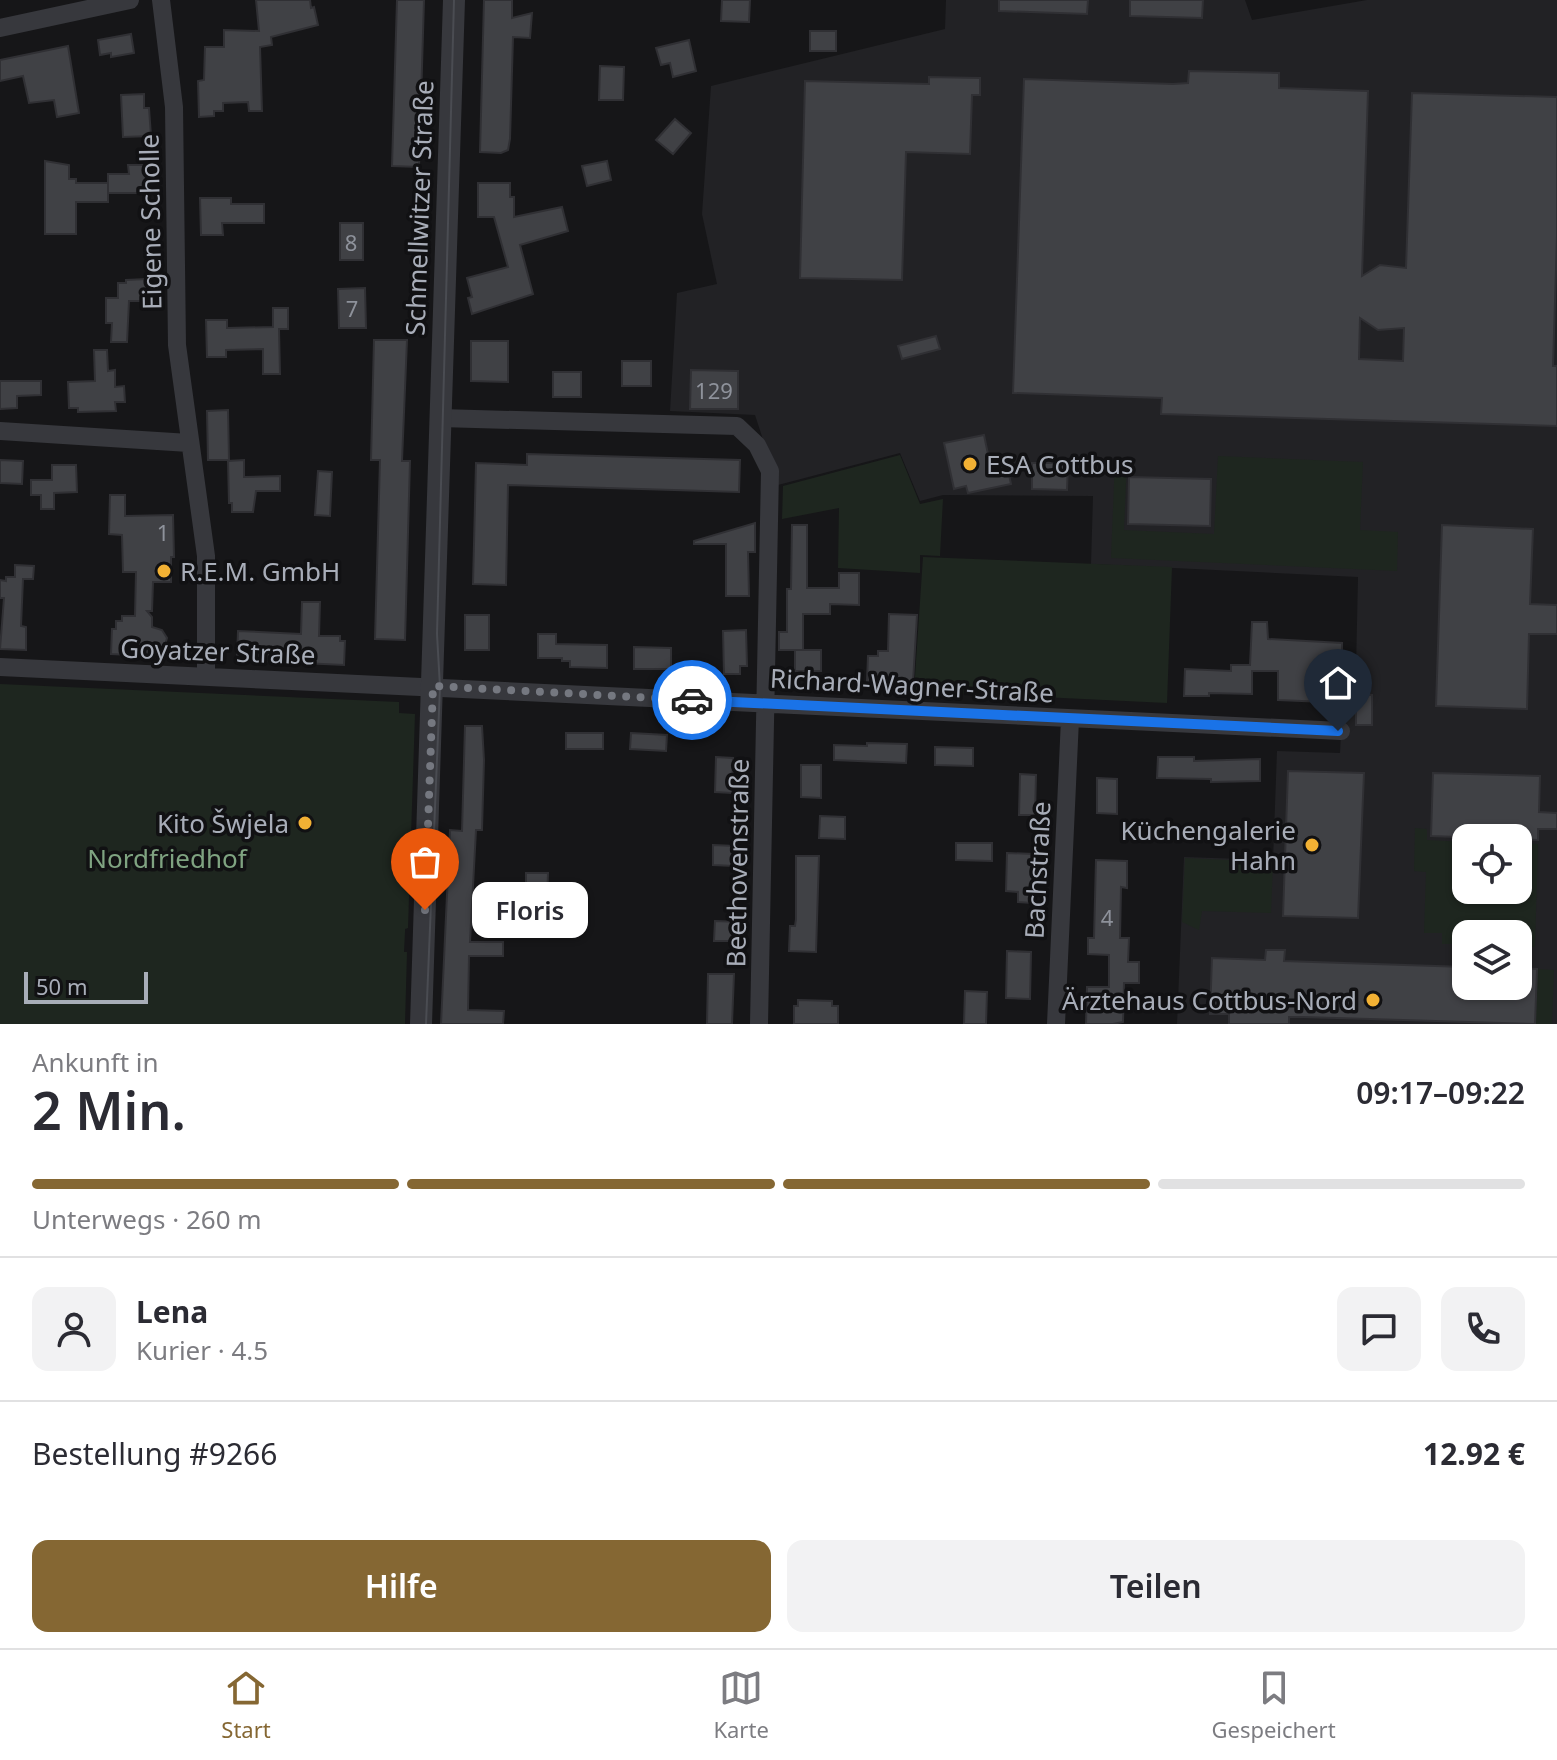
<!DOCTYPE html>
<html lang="de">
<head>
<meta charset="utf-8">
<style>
  :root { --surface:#fff; --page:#f2f2f3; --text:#2b2b33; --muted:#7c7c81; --line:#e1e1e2; --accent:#856733 }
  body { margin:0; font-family:"Noto Sans",sans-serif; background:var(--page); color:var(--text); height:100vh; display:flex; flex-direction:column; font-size:30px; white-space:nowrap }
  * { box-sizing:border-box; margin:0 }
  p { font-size:26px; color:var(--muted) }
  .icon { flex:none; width:44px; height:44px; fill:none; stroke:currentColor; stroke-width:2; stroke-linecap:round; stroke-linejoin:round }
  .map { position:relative; height:1024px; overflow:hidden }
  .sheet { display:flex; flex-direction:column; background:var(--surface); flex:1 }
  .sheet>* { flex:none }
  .buttons { position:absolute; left:1452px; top:824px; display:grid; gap:16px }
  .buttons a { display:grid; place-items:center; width:80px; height:80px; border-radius:16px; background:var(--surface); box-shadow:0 2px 6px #0004; font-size:40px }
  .scale { position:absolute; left:24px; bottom:20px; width:124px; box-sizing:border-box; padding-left:8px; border:4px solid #a8adb8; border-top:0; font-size:22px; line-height:28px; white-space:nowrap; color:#a8adb8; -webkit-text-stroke:6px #111113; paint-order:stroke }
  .pin { position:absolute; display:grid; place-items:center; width:68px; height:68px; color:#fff; margin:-82px -34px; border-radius:50% 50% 50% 0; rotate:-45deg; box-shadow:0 0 8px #0007 }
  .pin .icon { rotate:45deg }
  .courier { position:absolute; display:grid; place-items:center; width:80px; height:80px; margin:-40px; border:6px solid #1a73e8; border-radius:50%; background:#fff; color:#222; box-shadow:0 2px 10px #0007 }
  .bubble { position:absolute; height:56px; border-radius:16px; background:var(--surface); box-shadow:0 2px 6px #0004; font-size:26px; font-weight:600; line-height:56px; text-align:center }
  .headline em { font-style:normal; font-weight:600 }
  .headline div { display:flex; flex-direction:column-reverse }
  .headline { display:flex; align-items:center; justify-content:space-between; height:136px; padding:0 32px }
  h1 { font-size:52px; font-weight:600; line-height:60px }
  .bar { display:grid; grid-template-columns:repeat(4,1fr); gap:12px 8px; align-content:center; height:96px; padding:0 32px }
  .bar i { height:10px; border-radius:6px; background:var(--line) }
  .bar .selected { background:var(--accent) }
  .bar p { grid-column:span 4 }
  .line { display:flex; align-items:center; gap:20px; padding:0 32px; border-top:2px solid var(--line) }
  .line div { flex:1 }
  .round { display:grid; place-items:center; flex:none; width:84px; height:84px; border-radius:16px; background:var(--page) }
  .button { display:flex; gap:16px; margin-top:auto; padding:16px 32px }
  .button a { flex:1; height:92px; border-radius:16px; background:var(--accent); color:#fff; font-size:32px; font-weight:600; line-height:92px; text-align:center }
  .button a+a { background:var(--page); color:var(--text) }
  .tab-bar { display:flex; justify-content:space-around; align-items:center; height:112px; border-top:2px solid var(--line); background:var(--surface); font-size:22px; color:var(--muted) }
  .tab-bar a { display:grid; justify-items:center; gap:4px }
  .tab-bar .selected { color:var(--accent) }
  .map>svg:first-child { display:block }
  .built { fill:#222225; fill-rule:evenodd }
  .green { fill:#1e261f }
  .building { fill:#404145; stroke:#303034; stroke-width:2; fill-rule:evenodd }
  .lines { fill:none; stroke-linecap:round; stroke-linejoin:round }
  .minor { stroke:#37383d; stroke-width:18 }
  .tertiary { stroke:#37383d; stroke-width:22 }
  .tram { stroke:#4a4c52; stroke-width:2 }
  .done { stroke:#757880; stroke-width:8; stroke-dasharray:0 14.4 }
  .route { stroke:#1a73e8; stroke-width:10 }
  .poi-dot { fill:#f2b134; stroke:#111113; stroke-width:3 }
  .labels { text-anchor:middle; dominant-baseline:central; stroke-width:7; stroke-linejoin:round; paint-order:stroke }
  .number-label { font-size:22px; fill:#8e929b }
  .street-label { font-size:26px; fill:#a8adb8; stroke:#111113 }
  .poi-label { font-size:26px; fill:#a8adb8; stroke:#111113; text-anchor:end }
  .park-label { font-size:26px; fill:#7fa381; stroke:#111113 }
</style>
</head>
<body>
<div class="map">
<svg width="1557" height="1024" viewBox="0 0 1557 1024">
  <rect width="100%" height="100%" fill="#161618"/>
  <path class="built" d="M 946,0 L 1245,0 L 1252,20 L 1367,0 L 1557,0 L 1557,1024 L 1177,1024 L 1184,857 L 1273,860 L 1277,751 L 1340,753 L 1342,713 L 1355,713 L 1358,577 L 1091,564 L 1093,496 L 943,495 L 920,501 L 900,453 L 778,485 L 755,415 L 670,411 L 677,293 L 717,284 L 702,214 L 711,86 L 945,29 ZM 1466,838 L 1518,838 L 1518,890 L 1466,890 ZM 1466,934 L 1518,934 L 1518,986 L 1466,986 Z"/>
  <path class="green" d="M 900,455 L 920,504 L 943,499 L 940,556 L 920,555 L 920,573 L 838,568 L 839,508 L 782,519 L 783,486 Z
    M 1218,456 L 1363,462 L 1360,530 L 1398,532 L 1397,571 L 1111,558 L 1115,459 L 1127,460 L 1124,530 L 1214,534 Z
    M 923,557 L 1172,567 L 1167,703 L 914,691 Z
    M 0,684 L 399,702 L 399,713 L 415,714 L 408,928 L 405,929 L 405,932 L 404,952 L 407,952 L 405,1024 L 0,1024 Z
    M 1415,828 L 1427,829 L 1427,840 L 1466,842 L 1466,890 L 1518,890 L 1518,843 L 1538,844 L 1535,947 L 1518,946 L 1518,934 L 1466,934 L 1466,944 L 1442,944 L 1442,933 L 1424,933 L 1426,872 L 1414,871 Z
    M 1185,858 L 1273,862 L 1271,913 L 1202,911 L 1199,930 L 1182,922 Z
    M 1537,969 L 1554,970 L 1552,1024 L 1535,1024 Z"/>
  <path class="building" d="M 256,0 L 310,0 L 311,8 L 314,7 L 318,25 L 271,37 L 272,45 L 260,47 L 262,111 L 249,111 L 248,102 L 223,103 L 223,111 L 214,111 L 214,116 L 199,117 L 198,81 L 204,80 L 205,47 L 224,47 L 224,30 L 259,31 Z
    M 397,0 L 424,0 L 419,167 L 392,166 Z
    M 484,0 L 512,0 L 512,18 L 532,13 L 530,38 L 513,37 L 510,139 L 508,150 L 501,153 L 480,152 Z
    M 722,0 L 750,0 L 749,22 L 721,21 Z
    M 999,0 L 1088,0 L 1087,14 L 999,11 Z
    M 1130,0 L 1203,0 L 1202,18 L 1130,16 Z
    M 810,31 L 836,31 L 836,51 L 810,51 Z
    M 131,34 L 134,53 L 111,57 L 111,53 L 100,55 L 98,40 Z
    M 689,40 L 696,71 L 673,77 L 670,63 L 661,65 L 656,48 Z
    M 68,46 L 79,113 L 57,117 L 54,100 L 29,103 L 23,76 L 0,81 L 0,60 Z
    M 600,66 L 624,67 L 623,100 L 599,100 Z
    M 1189,71 L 1279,73 L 1279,88 L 1368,91 L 1362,276 L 1380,265 L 1406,268 L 1412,93 L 1557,97 L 1557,237 L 1553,366 L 1557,366 L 1557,426 L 1161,414 L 1162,398 L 1013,393 L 1024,79 L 1173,84 L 1188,83 ZM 1360,318 L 1378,330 L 1404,328 L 1403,361 L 1359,359 Z
    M 929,77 L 980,78 L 980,95 L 972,95 L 970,154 L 906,152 L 902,280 L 800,278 L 805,81 L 929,84 Z
    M 144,94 L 144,108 L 149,108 L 151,136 L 123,137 L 121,95 Z
    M 675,119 L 691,133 L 673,154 L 656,140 Z
    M 45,161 L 69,165 L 69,179 L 76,179 L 76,183 L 108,183 L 108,202 L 76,202 L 76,234 L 45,234 Z
    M 607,161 L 611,180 L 587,186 L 582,166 Z
    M 128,165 L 146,165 L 147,193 L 108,193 L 108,174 L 129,174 Z
    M 478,183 L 510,183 L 510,197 L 514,197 L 514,217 L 562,207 L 568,231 L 520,245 L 533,294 L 472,314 L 468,298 L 472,297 L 467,278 L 508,267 L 494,217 L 478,217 Z
    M 200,198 L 231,198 L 231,204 L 264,204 L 264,223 L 222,223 L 223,235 L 201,235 Z
    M 340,223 L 363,223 L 363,260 L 340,260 Z
    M 147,279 L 147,301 L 129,301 L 127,342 L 111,342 L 112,323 L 106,323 L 106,298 L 118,298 L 118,283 L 126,283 L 126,280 Z
    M 365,288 L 366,328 L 339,328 L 338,289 Z
    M 273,308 L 288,308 L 288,329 L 279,329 L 280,374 L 263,374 L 263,349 L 226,350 L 226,357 L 207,357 L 206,320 L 227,320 L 227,328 L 273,327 Z
    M 936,336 L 940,349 L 902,359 L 898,346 Z
    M 374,340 L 407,340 L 402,461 L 410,461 L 405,640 L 375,639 L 380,460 L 371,460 Z
    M 471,341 L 508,341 L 508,382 L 471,381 Z
    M 94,350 L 107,350 L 108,371 L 115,370 L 115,387 L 124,386 L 125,402 L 115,402 L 116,411 L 78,412 L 78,408 L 69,408 L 68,382 L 95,381 Z
    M 622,361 L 651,361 L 651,386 L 622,386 Z
    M 691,370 L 738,371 L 738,409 L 690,409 Z
    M 553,372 L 581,372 L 581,397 L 553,397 Z
    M 0,381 L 41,381 L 41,395 L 17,396 L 17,408 L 0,409 Z
    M 228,410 L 229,460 L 208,460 L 207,411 Z
    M 984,435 L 992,473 L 1008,470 L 1011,484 L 968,493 L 966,486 L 954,489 L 944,443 Z
    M 527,454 L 740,460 L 739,492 L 508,485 L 506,585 L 473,584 L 476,463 L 527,465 Z
    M 0,460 L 23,461 L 22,484 L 0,483 Z
    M 244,460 L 244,477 L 280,476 L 280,491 L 256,491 L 253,512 L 232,512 L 232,503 L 229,503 L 228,461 Z
    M 1032,463 L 1068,463 L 1067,490 L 1032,489 Z
    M 52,465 L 76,465 L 77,492 L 54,493 L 54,509 L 41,509 L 41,495 L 31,495 L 31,480 L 52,480 Z
    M 318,471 L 332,472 L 330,516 L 315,515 Z
    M 1129,477 L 1211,479 L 1210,526 L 1128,524 Z
    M 110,495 L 125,495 L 125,516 L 173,515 L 174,557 L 171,557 L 171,582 L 153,582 L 152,611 L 147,611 L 152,617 L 152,627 L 162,630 L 167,638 L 165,645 L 156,651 L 155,656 L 111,654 L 112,629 L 116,629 L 116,621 L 122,621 L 122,616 L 135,616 L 136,572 L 123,572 L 122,535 L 109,534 Z
    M 755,523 L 755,552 L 748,552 L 749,596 L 726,596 L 726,544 L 694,544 L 694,541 Z
    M 792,525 L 807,525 L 807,588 L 839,588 L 839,573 L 859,573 L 859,605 L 830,604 L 830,614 L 803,614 L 803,650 L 779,650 L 779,632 L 787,632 L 787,589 L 791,589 Z
    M 1442,525 L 1533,529 L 1530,604 L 1557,605 L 1557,634 L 1529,634 L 1527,709 L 1436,706 Z
    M 15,565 L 34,566 L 33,579 L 23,579 L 21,626 L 26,627 L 26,650 L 0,649 L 4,598 L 0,598 L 0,580 L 6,581 L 6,577 L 15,577 Z
    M 302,602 L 320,602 L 319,636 L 340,636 L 340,641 L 345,641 L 344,665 L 237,660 L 238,631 L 301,634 Z
    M 889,614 L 917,615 L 913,682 L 867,681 L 868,656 L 878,656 L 878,651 L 888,651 Z
    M 465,615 L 489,615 L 489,650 L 465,650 Z
    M 1252,622 L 1267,622 L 1268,639 L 1342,643 L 1342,668 L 1350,668 L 1349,703 L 1278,700 L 1278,671 L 1252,671 L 1252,694 L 1209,693 L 1209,696 L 1184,696 L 1185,669 L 1231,671 L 1231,665 L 1250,665 Z
    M 746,630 L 747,666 L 740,666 L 740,674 L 724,674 L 723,631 Z
    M 538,634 L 556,634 L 556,644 L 607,645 L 607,668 L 570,667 L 570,661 L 562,661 L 562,658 L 538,658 Z
    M 634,647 L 671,648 L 671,669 L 634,669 Z
    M 795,650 L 821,650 L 821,671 L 795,671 Z
    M 1356,694 L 1372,695 L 1372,725 L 1356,725 Z
    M 465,726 L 482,726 L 484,760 L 482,830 L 476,830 L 470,942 L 503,942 L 503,956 L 469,956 L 468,1010 L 504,1011 L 503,1024 L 441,1024 L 450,830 L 462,831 Z
    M 566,733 L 603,733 L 603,749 L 566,749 Z
    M 631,733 L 667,735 L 666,751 L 630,749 Z
    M 867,743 L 907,744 L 906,763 L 834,760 L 834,745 L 867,746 Z
    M 935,747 L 973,748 L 973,766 L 935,765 Z
    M 716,757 L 733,758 L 732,793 L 715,792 Z
    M 1158,757 L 1194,757 L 1194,761 L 1260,759 L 1260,781 L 1211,782 L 1211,779 L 1157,778 Z
    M 801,765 L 821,765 L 821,798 L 801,797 Z
    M 1288,771 L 1364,773 L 1358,918 L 1283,916 Z
    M 1433,773 L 1540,776 L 1539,812 L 1557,813 L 1557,829 L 1538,829 L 1538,840 L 1431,836 Z
    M 1020,774 L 1036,775 L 1035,815 L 1019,815 Z
    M 1097,778 L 1117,779 L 1117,814 L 1097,813 Z
    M 820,816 L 845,817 L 845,839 L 819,838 Z
    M 956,843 L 992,843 L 992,861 L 956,860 Z
    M 713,845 L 735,846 L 734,866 L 713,865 Z
    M 1007,853 L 1034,854 L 1032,903 L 1018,902 L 1018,892 L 1006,891 Z
    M 796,856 L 819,856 L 816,952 L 789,951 L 790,926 L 795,926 L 796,919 Z
    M 1096,860 L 1127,861 L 1127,888 L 1121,887 L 1120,938 L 1129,938 L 1128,962 L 1139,962 L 1139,983 L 1124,983 L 1123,1022 L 1113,1024 L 1086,1024 L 1087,987 L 1109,987 L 1109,955 L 1088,954 L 1088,938 L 1094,938 Z
    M 526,873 L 548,873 L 547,901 L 526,901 Z
    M 715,921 L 740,922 L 740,941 L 714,941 Z
    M 1266,950 L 1285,950 L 1284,961 L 1466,967 L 1466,986 L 1518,986 L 1518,968 L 1537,969 L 1535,1024 L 1303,1017 L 1289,1017 L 1289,1024 L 1229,1024 L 1229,1014 L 1210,1014 L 1212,958 L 1265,960 Z
    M 1007,951 L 1031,952 L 1030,999 L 1006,998 Z
    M 708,974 L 734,974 L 732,1024 L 707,1024 Z
    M 965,991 L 987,992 L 986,1024 L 964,1024 Z
    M 798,1000 L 832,1001 L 832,1006 L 838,1006 L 838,1024 L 794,1024 L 794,1006 L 798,1006 Z"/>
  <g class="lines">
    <path class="minor" d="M 161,0 L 174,107 L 177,345 L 206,556 L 206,676
      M 0,28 L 130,0
      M 440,418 L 737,426 L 757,445 L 770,471 L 759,1024
      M 0,431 L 189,443
      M 0,667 L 1341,731
      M 1056,1024 L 1070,719"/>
    <path class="tertiary" d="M 421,1024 L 454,0"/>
    <path class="tram" d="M 426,1024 L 440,687 L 437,634 L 454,0"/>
  </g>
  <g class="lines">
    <path class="done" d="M 425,910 L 433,686 L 692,700"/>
    <path class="route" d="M 692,700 L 1338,731"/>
  </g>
  <g class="poi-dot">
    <circle cx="970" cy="464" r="8"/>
    <circle cx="164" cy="571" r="8"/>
    <circle cx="305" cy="823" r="8"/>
    <circle cx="1312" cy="845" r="8"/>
    <circle cx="1373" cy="1000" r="8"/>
  </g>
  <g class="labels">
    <g class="number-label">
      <text x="351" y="242">8</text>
      <text x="352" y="308">7</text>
      <text x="714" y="390">129</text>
      <text x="163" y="532">1</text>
      <text x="1107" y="917">4</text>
    </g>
    <g class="street-label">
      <text transform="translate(419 208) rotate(-88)">Schmellwitzer Straße</text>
      <text transform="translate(150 222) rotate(-91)">Eigene Scholle</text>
      <text transform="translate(218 651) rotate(2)">Goyatzer Straße</text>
      <text transform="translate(912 685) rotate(3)">Richard-Wagner-Straße</text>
      <text transform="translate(737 863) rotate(-89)">Beethovenstraße</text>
      <text transform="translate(1037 870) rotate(-87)">Bachstraße</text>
    </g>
    <g class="poi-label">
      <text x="986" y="464" text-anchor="start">ESA Cottbus</text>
      <text x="180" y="571" text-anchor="start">R.E.M. GmbH</text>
      <text x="289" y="823">Kito Šwjela</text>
      <text x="1296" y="830">Küchengalerie<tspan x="1296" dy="30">Hahn</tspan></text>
      <text x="1357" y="1000">Ärztehaus Cottbus-Nord</text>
    </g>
    <g class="park-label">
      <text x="167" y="858">Nordfriedhof</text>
    </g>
  </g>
</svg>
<div class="buttons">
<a><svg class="icon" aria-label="locate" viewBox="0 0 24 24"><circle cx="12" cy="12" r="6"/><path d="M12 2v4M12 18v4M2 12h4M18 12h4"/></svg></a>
<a><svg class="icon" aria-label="layers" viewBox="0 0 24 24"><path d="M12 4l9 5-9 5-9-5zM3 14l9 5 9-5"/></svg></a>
</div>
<div class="scale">50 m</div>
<div class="pin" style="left:425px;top:910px;background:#ea580c"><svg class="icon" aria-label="bag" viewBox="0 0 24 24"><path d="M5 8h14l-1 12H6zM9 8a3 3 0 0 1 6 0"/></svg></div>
<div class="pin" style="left:1338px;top:731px;background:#1f2937"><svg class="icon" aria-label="home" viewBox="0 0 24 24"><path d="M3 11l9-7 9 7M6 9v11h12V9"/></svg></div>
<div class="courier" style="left:692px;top:700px"><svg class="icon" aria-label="car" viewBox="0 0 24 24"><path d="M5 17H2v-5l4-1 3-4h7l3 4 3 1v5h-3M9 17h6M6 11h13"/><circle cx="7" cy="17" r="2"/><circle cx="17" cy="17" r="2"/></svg></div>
<div class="bubble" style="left:472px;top:882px;width:116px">Floris</div>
</div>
<section class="sheet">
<div class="headline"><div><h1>2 Min.</h1><p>Ankunft in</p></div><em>09:17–09:22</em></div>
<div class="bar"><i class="selected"></i><i class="selected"></i><i class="selected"></i><i></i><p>Unterwegs · 260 m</p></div>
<div class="line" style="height:144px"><a class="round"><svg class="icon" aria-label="person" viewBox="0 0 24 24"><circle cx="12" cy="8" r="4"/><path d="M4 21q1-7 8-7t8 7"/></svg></a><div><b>Lena</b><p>Kurier · 4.5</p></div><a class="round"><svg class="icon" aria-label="chat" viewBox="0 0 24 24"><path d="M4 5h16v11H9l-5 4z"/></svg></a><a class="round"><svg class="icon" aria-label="phone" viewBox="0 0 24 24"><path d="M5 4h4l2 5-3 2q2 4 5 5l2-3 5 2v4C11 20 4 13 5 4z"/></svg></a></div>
<div class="line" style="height:104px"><div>Bestellung #9266</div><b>12.92 €</b></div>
<div class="button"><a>Hilfe</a><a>Teilen</a></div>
</section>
<nav class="tab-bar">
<a class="selected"><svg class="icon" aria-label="home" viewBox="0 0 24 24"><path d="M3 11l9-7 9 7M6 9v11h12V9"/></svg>Start</a>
<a><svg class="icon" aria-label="map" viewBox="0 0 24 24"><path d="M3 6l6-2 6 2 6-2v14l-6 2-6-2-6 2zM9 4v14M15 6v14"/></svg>Karte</a>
<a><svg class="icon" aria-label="saved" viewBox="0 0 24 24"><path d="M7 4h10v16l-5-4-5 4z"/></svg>Gespeichert</a>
</nav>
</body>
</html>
